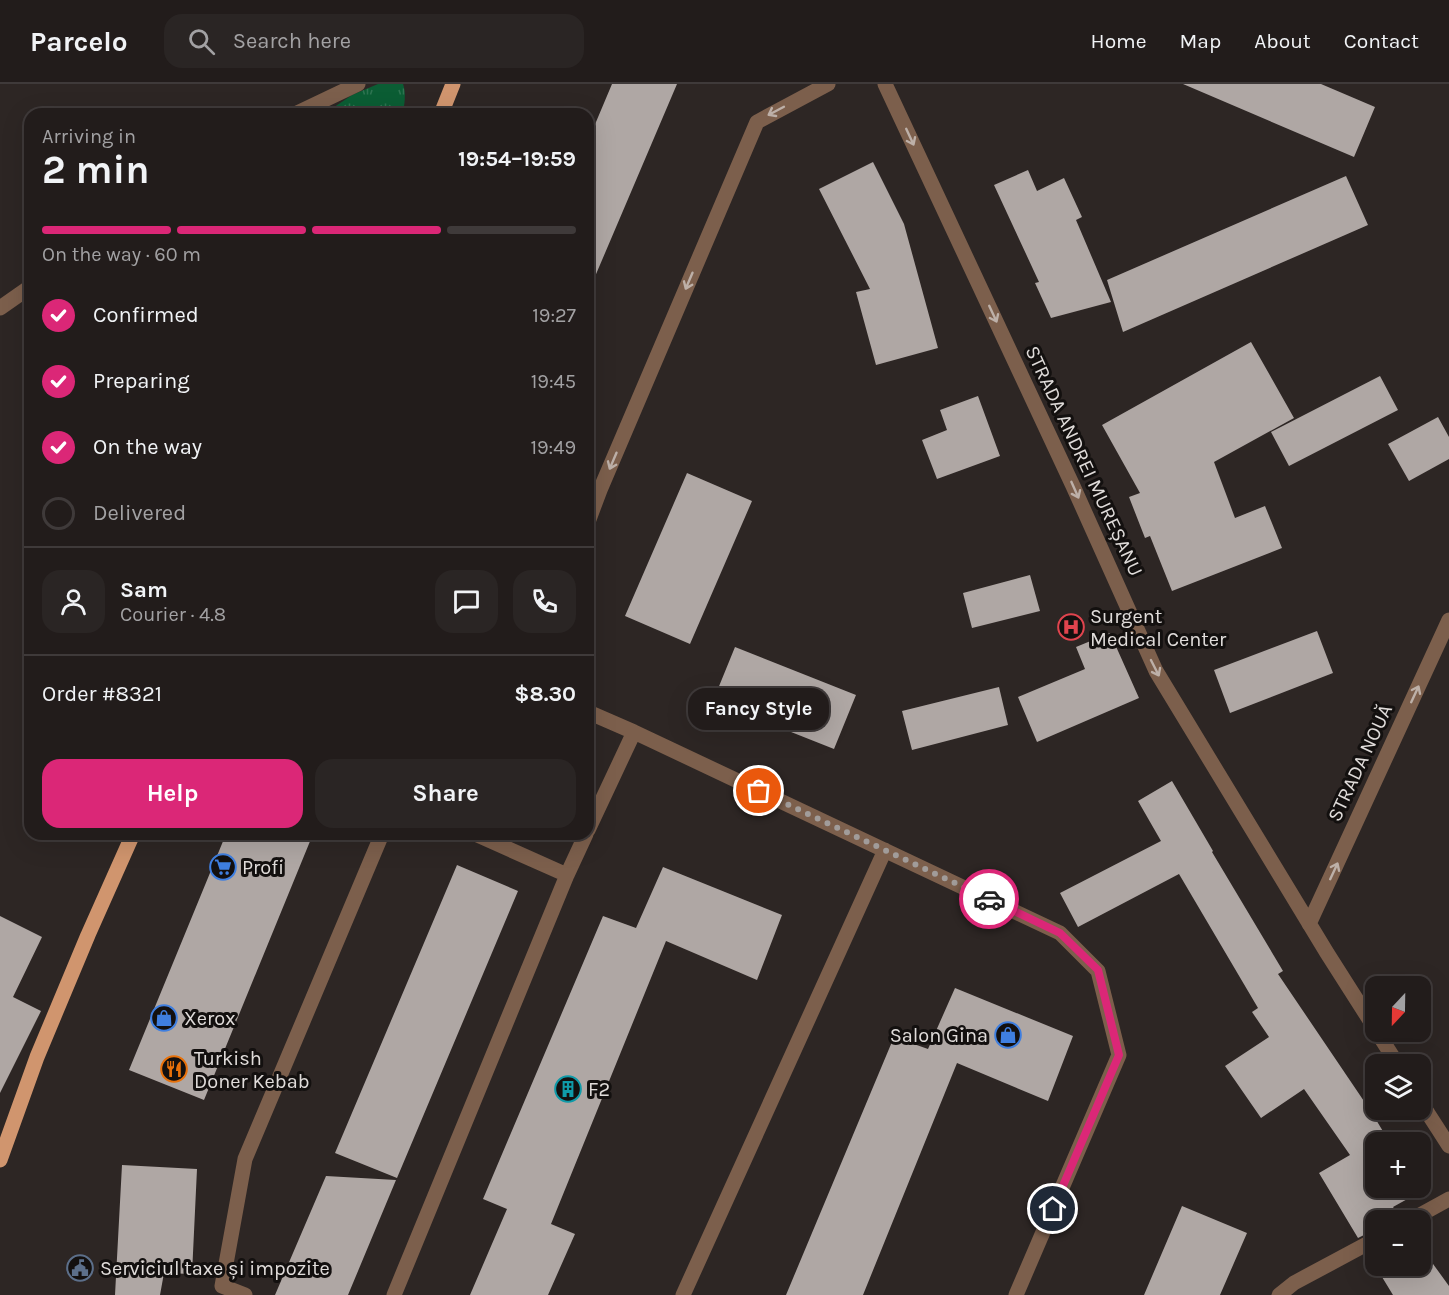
<!DOCTYPE html>
<html lang="en">
<head>
<meta charset="utf-8">
<style>
  :root { --surface:#221c1b; --page:#2a2524; --text:#f1f3f6; --muted:#a2a1a3; --line:#3f3a3a; --accent:#db2777 }
  body { margin:0; font-family:Karla,sans-serif; background:var(--page); color:var(--text); height:100vh; display:flex; flex-direction:column; font-size:22px; white-space:nowrap }
  * { box-sizing:border-box; margin:0 }
  p { font-size:20px; color:var(--muted) }
  .icon { flex:none; width:33px; height:33px; fill:none; stroke:currentColor; stroke-width:2; stroke-linecap:round; stroke-linejoin:round }
  .map { position:relative; flex:1; overflow:hidden }
  .drawer { position:absolute; left:24px; top:24px; width:570px; height:732px; display:flex; flex-direction:column; background:var(--surface); border-radius:18px; box-shadow:0 6px 24px #0002,0 0 0 2px var(--line) }
  .drawer>* { flex:none }
  .needle { width:39px; rotate:202deg }
  .fabs { position:absolute; left:1365px; top:892px; display:grid; gap:12px }
  .fabs a { display:grid; place-items:center; width:66px; height:66px; border-radius:12px; background:var(--surface); box-shadow:0 6px 24px #0002,0 0 0 2px var(--line); font-size:30px }
  .pin { position:absolute; display:grid; place-items:center; width:51px; height:51px; color:#fff; margin:-26px; border:3px solid #fff; border-radius:50%; box-shadow:0 2px 6px #0007 }
  .courier { position:absolute; display:grid; place-items:center; width:60px; height:60px; margin:-30px; border:4px solid #db2777; border-radius:50%; background:#fff; color:#222; box-shadow:0 2px 8px #0007 }
  .bubble { position:absolute; height:42px; border-radius:18px; background:var(--surface); box-shadow:0 6px 24px #0002,0 0 0 2px var(--line); font-size:20px; font-weight:700; line-height:42px; text-align:center }
  .head em { font-style:normal; font-weight:700 }
  .head div { display:flex; flex-direction:column-reverse }
  .head { display:flex; align-items:center; justify-content:space-between; height:102px; padding:0 18px }
  h1 { font-size:39px; font-weight:700; line-height:45px }
  .bar { display:grid; grid-template-columns:repeat(4,1fr); gap:9px 6px; align-content:center; height:72px; padding:0 18px }
  .bar i { height:8px; border-radius:4px; background:var(--line) }
  .bar .selected { background:var(--accent) }
  .bar p { grid-column:span 4 }
  .line { display:flex; align-items:center; gap:15px; padding:0 18px; border-top:2px solid var(--line) }
  .line div { flex:1 }
  .round { display:grid; place-items:center; flex:none; width:63px; height:63px; border-radius:18px; background:var(--page) }
  ol { padding:0 18px; list-style:none }
  li { display:flex; align-items:center; gap:18px; height:66px }
  li p { margin-inline-start:auto }
  li .icon { padding:6px; border-radius:50%; background:var(--accent); color:#fff; stroke-width:4 }
  li:last-child { color:var(--muted) }
  li i { width:33px; height:33px; border:3px solid var(--line); border-radius:50% }
  .primary-button { display:flex; gap:12px; margin-top:auto; padding:12px 18px }
  .primary-button a { flex:1; height:69px; border-radius:18px; background:var(--accent); color:#fff; font-size:24px; font-weight:700; line-height:69px; text-align:center }
  .primary-button a+a { background:var(--page); color:var(--text) }
  header { display:flex; align-items:center; gap:36px; box-sizing:border-box; height:84px; padding:0 30px; background:var(--surface); border-bottom:2px solid var(--line) }
  header strong { font-size:28px }
  nav { display:flex; gap:33px; margin-inline-start:auto; font-size:21px }
  .search { width:420px; height:54px; background:var(--page); display:flex; align-items:center; gap:15px; box-sizing:border-box; padding:0 21px; border-radius:18px; color:var(--muted); font-size:22px }
  .map>svg:first-child { display:block }
  .park { fill:url(#park-tufts) }
  .building { fill:#afa7a4 }
  .lines { fill:none; stroke-linecap:round; stroke-linejoin:round }
  .street { stroke:#7c5f4c; stroke-width:15 }
  .primary { stroke:#d0956e; stroke-width:15 }
  .oneway { stroke:#bdb0a8 }
  .done { stroke:#a19c9a; stroke-width:6; stroke-dasharray:0 10.8 }
  .route { stroke:#db2777; stroke-width:8 }
  .labels { text-anchor:middle; dominant-baseline:central; stroke-width:6; stroke-linejoin:round; paint-order:stroke }
  .street-label { font-size:20px; fill:#e0dcda; stroke:#13100f }
  .poi-label { font-size:20px; fill:#e0dcda; stroke:#13100f; text-anchor:start }
</style>
</head>
<body>
<header>
<strong>Parcelo</strong>
<div class="search"><svg class="icon" aria-label="search" viewBox="0 0 24 24"><circle cx="10" cy="10" r="6"/><path d="M15 15l6 6"/></svg>Search here</div>
<nav><a>Home</a><a>Map</a><a>About</a><a>Contact</a></nav>
</header>
<div class="map">
<svg width="1449" height="1211" viewBox="0 0 1449 1211">
  <defs>
    <pattern id="park-tufts" width="24" height="20" patternUnits="userSpaceOnUse" patternTransform="scale(1.5)"><rect width="24" height="20" fill="#0b5d34"/><path d="M3 7l-1-3M5 7V3M7 7l1-3M15 17l-1-3M17 17v-4M19 17l1-3" fill="none" stroke="#2e7451"/></pattern>
  </defs>
  <rect width="100%" height="100%" fill="#2d2624"/>
  <path class="park" d="M 378,0 L 403,0 C 406,8 405,22 402,30 L 324,30 L 352,11 Z"/>
  <path class="building" d="M 612,0 L 677,0 L 588,209 L 588,57 Z
    M 1183,0 L 1321,0 L 1375,23 L 1354,73 Z
    M 873,78 L 904,140 L 938,264 L 876,281 L 856,208 L 870,205 L 819,105 Z
    M 1028,86 L 1037,107 L 1064,94 L 1082,133 L 1076,136 L 1111,218 L 1051,234 L 1035,199 L 1039,198 L 994,101 Z
    M 1346,92 L 1368,141 L 1123,248 L 1107,196 Z
    M 1251,258 L 1294,334 L 1214,378 L 1235,434 L 1265,422 L 1282,464 L 1172,507 L 1150,452 L 1145,454 L 1129,413 L 1140,409 L 1102,341 Z
    M 1380,292 L 1398,326 L 1289,382 L 1271,348 Z
    M 978,312 L 1000,372 L 937,395 L 922,356 L 947,346 L 940,326 Z
    M 1438,333 L 1449,353 L 1449,375 L 1409,397 L 1388,360 Z
    M 687,389 L 752,417 L 690,560 L 625,532 Z
    M 1030,491 L 1040,527 L 972,544 L 963,509 Z
    M 1317,547 L 1333,589 L 1230,629 L 1214,586 Z
    M 1110,549 L 1139,614 L 1037,658 L 1018,613 L 1085,585 L 1076,563 Z
    M 735,563 L 856,611 L 834,665 L 713,617 Z
    M 999,603 L 1008,641 L 912,666 L 902,627 Z
    M 1172,697 L 1213,767 L 1212,768 L 1283,887 L 1278,890 L 1372,1029 L 1390,1059 L 1376,1059 L 1376,1104 L 1417,1104 L 1420,1108 L 1393,1123 L 1400,1133 L 1399,1137 L 1376,1137 L 1376,1145 L 1358,1154 L 1319,1089 L 1350,1071 L 1304,1005 L 1261,1034 L 1225,982 L 1269,953 L 1252,928 L 1258,924 L 1179,790 L 1078,843 L 1060,809 L 1161,757 L 1138,717 Z
    M 226,750 L 313,750 L 204,1016 L 129,986 Z
    M 457,781 L 518,807 L 397,1094 L 335,1069 Z
    M 663,783 L 782,831 L 757,896 L 666,857 L 551,1140 L 575,1150 L 548,1211 L 470,1211 L 507,1125 L 483,1115 L 603,832 L 636,844 Z
    M 0,832 L 42,853 L 13,913 L 41,927 L 0,1009 Z
    M 955,904 L 1073,952 L 1048,1017 L 957,979 L 863,1211 L 786,1211 L 894,953 L 928,965 Z
    M 122,1081 L 197,1085 L 192,1190 L 164,1189 L 160,1211 L 115,1211 Z
    M 326,1092 L 396,1096 L 348,1211 L 275,1211 Z
    M 1182,1122 L 1247,1149 L 1220,1211 L 1144,1211 Z
    M 1420,1162 L 1449,1202 L 1449,1211 L 1393,1211 L 1368,1170 L 1376,1166 L 1376,1182 L 1420,1182 Z"/>
  <g class="lines">
    <path class="street" d="M 885,0 L 1073,402 L 1156,587 L 1327,869 L 1376,946
      M 295,30 L 358,0
      M 0,224 L 30,203
      M 588,438 L 600,406 L 757,38 L 828,0
      M 588,628 L 634,648 L 1060,849 L 1098,887 L 1119,971 L 1016,1211
      M 588,746 L 634,648
      M 475,750 L 567,791 L 586,750
      M 1309,840 L 1449,536
      M 1377,948 L 1398,981
      M 1420,1017 L 1449,1062
      M 1409,1137 L 1449,1115
      M 245,1211 L 222,1202 L 245,1075 L 382,750
      M 394,1211 L 567,791
      M 683,1211 L 885,766
      M 1279,1211 L 1294,1199 L 1376,1155"/>
    <path class="primary" d="M 441,30 L 453,0
      M 0,1076 L 37,973 L 88,851 L 133,750"/>
  </g>
  <defs><path id="oneway-shaft" d="M-6 0H5M1.5-3L5.5 0L1.5 3" fill="none" stroke-width="1.6" stroke-linecap="round" stroke-linejoin="round" transform="scale(1.5)"/></defs>
  <g class="oneway">
    <use href="#oneway-shaft" transform="translate(776 27) rotate(152)"/>
    <use href="#oneway-shaft" transform="translate(910 53) rotate(65)"/>
    <use href="#oneway-shaft" transform="translate(689 197) rotate(113)"/>
    <use href="#oneway-shaft" transform="translate(993 230) rotate(65)"/>
    <use href="#oneway-shaft" transform="translate(613 377) rotate(113)"/>
    <use href="#oneway-shaft" transform="translate(1075 406) rotate(66)"/>
    <use href="#oneway-shaft" transform="translate(1155 584) rotate(63)"/>
    <use href="#oneway-shaft" transform="translate(1415 610) rotate(-65)"/>
    <use href="#oneway-shaft" transform="translate(1334 787) rotate(-65)"/>
  </g>
  <g class="lines">
    <path class="done" d="M 759,707 L 989,815"/>
    <path class="route" d="M 989,815 L 1060,849 L 1098,886 L 1119,971 L 1053,1125"/>
  </g>
  <defs>
    <g id="hospital-ring" transform="scale(1.35)"><circle r="9.5" fill="#13100f" stroke="#e0444e" stroke-width="1.5"/><path d="M-5-5h3v3.5h4V-5h3V5h-3V1.5h-4V5h-3Z" fill="#e0444e"/></g>
    <g id="supermarket-ring" transform="scale(1.35)"><circle r="9.5" fill="#13100f" stroke="#3f7fe0" stroke-width="1.5"/><path d="M-6-5.5h2.5l.6 2H6L4.5 2H-2.5L-4.4-4H-6ZM-1.5 3.2a1.3 1.3 0 1 0 .1 0ZM3 3.2a1.3 1.3 0 1 0 .1 0Z" fill="#3f7fe0"/></g>
    <g id="shop-ring" transform="scale(1.35)"><circle r="9.5" fill="#13100f" stroke="#3f7fe0" stroke-width="1.5"/><path d="M-5-2.5h2.3a2.7 3.5 0 0 1 5.4 0H5L5.5 6h-11ZM-1.5-2.5h3a1.5 2.3 0 0 0-3 0Z" fill="#3f7fe0"/></g>
    <g id="restaurant-ring" transform="scale(1.35)"><circle r="9.5" fill="#13100f" stroke="#e8710a" stroke-width="1.5"/><path d="M-5-6h1v4h1v-4h1v4h1v-4h1v5L-1.5 .5V6h-2V.5L-5-1ZM5-6V6H3V1.5H1.5Q1.5-4 5-6Z" fill="#e8710a"/></g>
    <g id="building-ring" transform="scale(1.35)"><circle r="9.5" fill="#13100f" stroke="#0f9aa8" stroke-width="1.5"/><path d="M-4-6H4V6H1V3H-1V6H-4ZM-2.5-4.3h1.7v1.8h-1.7ZM.8-4.3h1.7v1.8H.8ZM-2.5-1h1.7V.8h-1.7ZM.8-1h1.7V.8H.8Z" fill="#0f9aa8"/></g>
    <g id="civic-ring" transform="scale(1.35)"><circle r="9.5" fill="#13100f" stroke="#5c6f8a" stroke-width="1.5"/><path d="M-.6-6.5H3V-4.5H.6V-3L4-1V1h2V6H-6V1h2V-1L-.6-3ZM-1.2 2.5V6h2.4V2.5Z" fill="#5c6f8a"/></g>
  </defs>
  <g fill-rule="evenodd">
    <use href="#hospital-ring" x="1071" y="543"/>
    <use href="#supermarket-ring" x="223" y="783"/>
    <use href="#shop-ring" x="164" y="934"/>
    <use href="#shop-ring" x="1008" y="951"/>
    <use href="#restaurant-ring" x="174" y="985"/>
    <use href="#building-ring" x="568" y="1005"/>
    <use href="#civic-ring" x="80" y="1184"/>
  </g>
  <g class="labels">
    <g class="street-label">
      <text transform="translate(1084 377) rotate(65)">STRADA ANDREI MUREȘANU</text>
      <text transform="translate(1360 679) rotate(-65)">STRADA NOUĂ</text>
    </g>
    <g class="poi-label">
      <text x="1090" y="532">Surgent<tspan x="1090" dy="23">Medical Center</tspan></text>
      <text x="242" y="783">Profi</text>
      <text x="184" y="934">Xerox</text>
      <text x="988" y="951" text-anchor="end">Salon Gina</text>
      <text x="194" y="974">Turkish<tspan x="194" dy="23">Doner Kebab</tspan></text>
      <text x="588" y="1005">F2</text>
      <text x="100" y="1184">Serviciul taxe și impozite</text>
    </g>
  </g>
</svg>
<div class="fabs">
<a><svg class="needle" viewBox="-14 -14 28 28"><path d="M0-13l5 13h-10z" fill="#e53935"/><path d="M0 13l5-13h-10z" fill="#a2a1a3"/></svg></a>
<a><svg class="icon" aria-label="layers" viewBox="0 0 24 24"><path d="M12 4l9 5-9 5-9-5zM3 14l9 5 9-5"/></svg></a>
<a>+</a>
<a>−</a>
</div>
<div class="pin" style="left:759px;top:707px;background:#ea580c"><svg class="icon" aria-label="bag" viewBox="0 0 24 24"><path d="M5 8h14l-1 12H6zM9 8a3 3 0 0 1 6 0"/></svg></div>
<div class="pin" style="left:1053px;top:1125px;background:#1f2937"><svg class="icon" aria-label="home" viewBox="0 0 24 24"><path d="M3 11l9-7 9 7M6 9v11h12V9"/></svg></div>
<div class="courier" style="left:989px;top:815px"><svg class="icon" aria-label="car" viewBox="0 0 24 24"><path d="M5 17H2v-5l4-1 3-4h7l3 4 3 1v5h-3M9 17h6M6 11h13"/><circle cx="7" cy="17" r="2"/><circle cx="17" cy="17" r="2"/></svg></div>
<div class="bubble" style="left:688px;top:604px;width:141px">Fancy Style</div>
<section class="drawer">
<div class="head"><div><h1>2 min</h1><p>Arriving in</p></div><em>19:54–19:59</em></div>
<div class="bar"><i class="selected"></i><i class="selected"></i><i class="selected"></i><i></i><p>On the way · 60 m</p></div>
<ol>
<li><svg class="icon" aria-label="check" viewBox="0 0 24 24"><path d="M5 12l5 5 9-10"/></svg>Confirmed<p>19:27</p></li>
<li><svg class="icon" aria-label="check" viewBox="0 0 24 24"><path d="M5 12l5 5 9-10"/></svg>Preparing<p>19:45</p></li>
<li><svg class="icon" aria-label="check" viewBox="0 0 24 24"><path d="M5 12l5 5 9-10"/></svg>On the way<p>19:49</p></li>
<li><i></i>Delivered</li>
</ol>
<div class="line" style="height:108px"><a class="round"><svg class="icon" aria-label="person" viewBox="0 0 24 24"><circle cx="12" cy="8" r="4"/><path d="M4 21q1-7 8-7t8 7"/></svg></a><div><b>Sam</b><p>Courier · 4.8</p></div><a class="round"><svg class="icon" aria-label="chat" viewBox="0 0 24 24"><path d="M4 5h16v11H9l-5 4z"/></svg></a><a class="round"><svg class="icon" aria-label="phone" viewBox="0 0 24 24"><path d="M5 4h4l2 5-3 2q2 4 5 5l2-3 5 2v4C11 20 4 13 5 4z"/></svg></a></div>
<div class="line" style="height:78px"><div>Order #8321</div><b>$8.30</b></div>
<div class="primary-button"><a>Help</a><a>Share</a></div>
</section>
</div>
</body>
</html>
